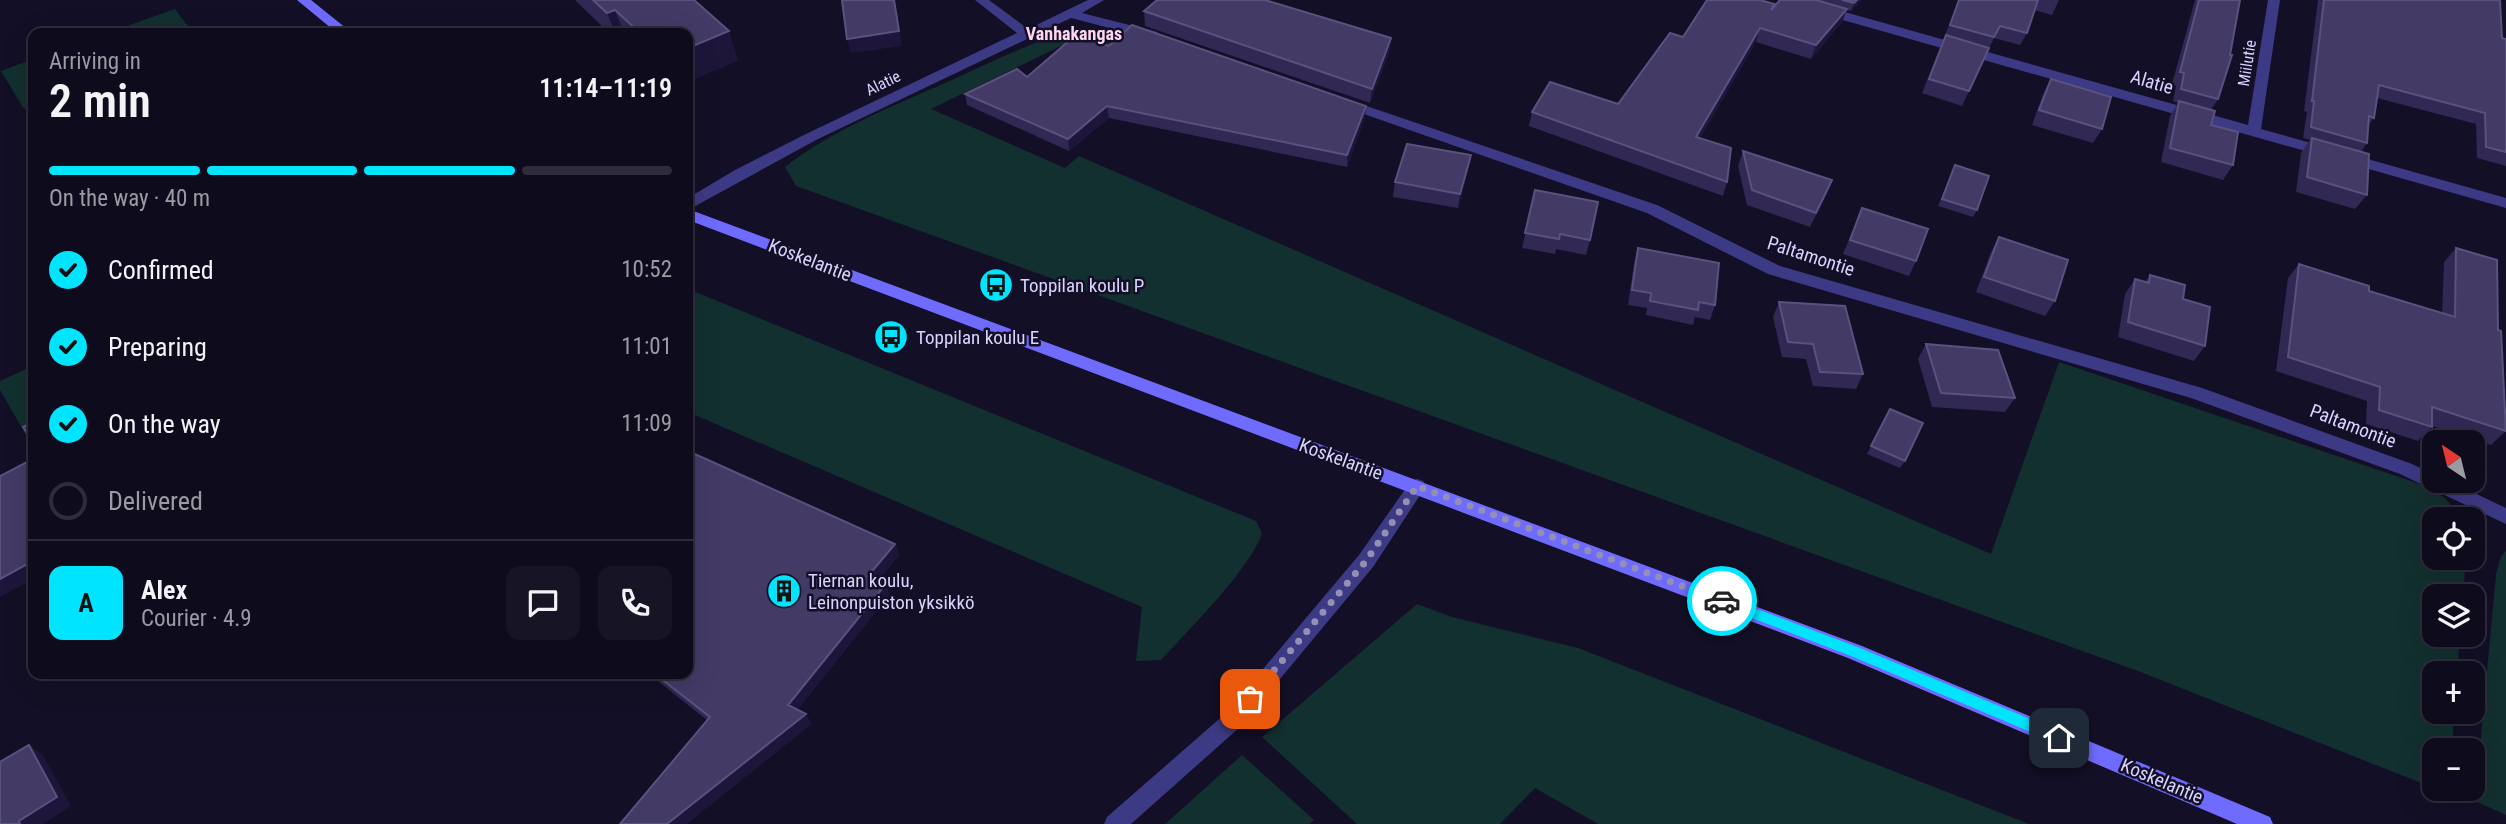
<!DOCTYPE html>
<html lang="en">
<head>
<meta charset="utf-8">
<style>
  :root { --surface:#0e0b1c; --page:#171425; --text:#f1f3f6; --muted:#9b9ba3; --line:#2e2b3b; --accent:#00e5ff }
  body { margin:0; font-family:"Roboto Condensed",sans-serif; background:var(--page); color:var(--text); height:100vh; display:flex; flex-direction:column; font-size:26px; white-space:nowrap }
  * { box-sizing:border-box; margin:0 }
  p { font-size:23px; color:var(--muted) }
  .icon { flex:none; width:38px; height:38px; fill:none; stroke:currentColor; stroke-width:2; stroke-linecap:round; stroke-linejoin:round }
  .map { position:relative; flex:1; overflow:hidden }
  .drawer { position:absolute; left:28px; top:28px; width:665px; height:651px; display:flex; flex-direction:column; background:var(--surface); border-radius:14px; box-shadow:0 7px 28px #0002,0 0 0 2px var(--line) }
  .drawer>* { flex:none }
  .needle { width:46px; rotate:325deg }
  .controls { position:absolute; left:2422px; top:430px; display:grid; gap:14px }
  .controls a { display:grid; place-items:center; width:63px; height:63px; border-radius:14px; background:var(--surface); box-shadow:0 7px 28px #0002,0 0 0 2px var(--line); font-size:35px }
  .pin { position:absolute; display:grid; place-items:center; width:60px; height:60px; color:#fff; margin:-30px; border-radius:14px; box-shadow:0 4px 10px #0006 }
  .courier { position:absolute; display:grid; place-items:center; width:70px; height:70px; margin:-35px; border:5px solid #00e5ff; border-radius:50%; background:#fff; color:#222; box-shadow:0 2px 9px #0007 }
  .overview em { font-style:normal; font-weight:600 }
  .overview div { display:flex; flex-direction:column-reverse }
  .overview { display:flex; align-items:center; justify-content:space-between; height:119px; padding:0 21px }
  h1 { font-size:46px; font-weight:600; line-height:52px }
  .bar { display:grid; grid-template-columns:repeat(4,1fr); gap:10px 7px; align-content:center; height:84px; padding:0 21px }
  .bar i { height:9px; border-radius:5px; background:var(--line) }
  .bar .on { background:var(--accent) }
  .bar p { grid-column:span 4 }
  .line { display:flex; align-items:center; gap:18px; padding:0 21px; border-top:2px solid var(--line) }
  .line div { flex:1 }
  .round { display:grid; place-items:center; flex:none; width:74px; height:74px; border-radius:14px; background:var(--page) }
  ol { padding:0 21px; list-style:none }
  li { display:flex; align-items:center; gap:21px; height:77px }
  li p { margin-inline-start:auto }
  li .icon { padding:7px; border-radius:50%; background:var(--accent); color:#111; stroke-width:4 }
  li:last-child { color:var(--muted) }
  li i { width:38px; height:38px; border:4px solid var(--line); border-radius:50% }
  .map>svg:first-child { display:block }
  .green { fill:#12302f }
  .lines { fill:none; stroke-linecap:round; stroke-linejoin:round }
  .minor { fill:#3d3a85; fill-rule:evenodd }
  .secondary { fill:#6f6bff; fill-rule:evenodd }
  .wall { fill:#312854 }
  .shaded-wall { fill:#1d163a }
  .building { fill:#433a66; stroke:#5a527e; stroke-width:2 }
  .route { fill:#00e5ff }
  .done { stroke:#948fb3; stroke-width:7; stroke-dasharray:0 12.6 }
  .labels { text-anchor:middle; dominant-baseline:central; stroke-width:5; stroke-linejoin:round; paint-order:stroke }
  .far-street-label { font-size:16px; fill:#d9d4ff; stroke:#130f26 }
  .far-neighbourhood-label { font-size:18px; font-weight:bold; fill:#ffd6f0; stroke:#130f26 }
  .street-label { font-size:19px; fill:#d9d4ff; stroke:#130f26 }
  .poi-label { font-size:19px; fill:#d9d4ff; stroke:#130f26; text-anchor:start }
</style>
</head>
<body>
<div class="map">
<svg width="2506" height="824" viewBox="0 0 2506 824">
  <rect width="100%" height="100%" fill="#130f26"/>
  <path class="green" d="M 175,9 L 193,33 L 107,33 Z
    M 1079,29 L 1098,29 L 1117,38 L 1106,50 L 1089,44 L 1061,46 L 931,109 L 1065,168 L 1079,156 L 1991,554 L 2059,362 L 2423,485 L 2445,498 L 2464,520 L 2434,520 L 2434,558 L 2466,558 L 2463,597 L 2434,597 L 2434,635 L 2460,635 L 2457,674 L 2434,674 L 2434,712 L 2454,712 L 2452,751 L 2434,751 L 2434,788 L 2138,671 L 796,186 L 785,167 C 832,130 891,107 945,83 C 989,63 1032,41 1079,29 Z
    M 33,59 L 33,106 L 24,109 L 1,71 Z
    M 688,289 L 1256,521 L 1262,533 C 1251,568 1188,631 1161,660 L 1136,661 L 1142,607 L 688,412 Z
    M 33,366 L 33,431 L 26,435 L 0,390 L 0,381 Z
    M 2506,551 L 2506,815 L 2475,801 L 2496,574 L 2501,556 Z
    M 1417,604 L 1452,617 L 1578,648 L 2029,824 L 1598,824 L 1535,788 L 1500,824 L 1357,824 L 1262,737 Z
    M 1242,755 L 1314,820 L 1310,824 L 1165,824 Z"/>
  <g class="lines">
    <path class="minor" d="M 975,0 L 989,0 L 1028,29 L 1088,0 L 1104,0 L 1082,13 L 1157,32 L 1159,35 L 1152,39 L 1071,18 L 818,139 L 688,210 L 688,198 L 735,170 L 808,133 L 1017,33 Z
      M 1782,0 L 1802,0 L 2248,125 L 2268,0 L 2280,0 L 2261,129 L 2506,198 L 2506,208 L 1783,3 Z
      M 1343,98 L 1657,205 L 1780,266 L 2202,388 L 2412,464 L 2434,474 L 2434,481 L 2449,481 L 2506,508 L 2506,524 L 2400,474 L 2191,398 L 1768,274 L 1647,213 L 1338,105 L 1336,102 Z
      M 1417,479 L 1423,481 L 1426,486 L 1373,567 L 1240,727 L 1131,824 L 1104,824 L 1107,817 L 1226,713 L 1359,555 L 1411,481 Z"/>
    <path class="secondary" d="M 297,0 L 311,0 L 352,33 L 337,33 Z
      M 688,209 L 1862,646 L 2270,817 L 2273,824 L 2237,824 L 1848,658 L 688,220 Z"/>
  </g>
  <path class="wall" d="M 575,0 L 694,0 L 738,60 L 688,82 L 688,33 L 609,33 Z
    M 1780,0 L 1861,0 L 1851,11 L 1846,10 L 1842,22 L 1811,59 L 1756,42 L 1700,138 L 1727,182 L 1723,196 L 1529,126 L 1532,112 L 1618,104 L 1683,37 L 1773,7 Z
    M 1959,0 L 2059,0 L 2052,15 L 2034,10 L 2027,33 L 2020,45 L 1994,38 L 1962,106 L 1922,93 Z
    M 2195,0 L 2240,0 L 2218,99 L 2211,110 L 2211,125 L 2233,165 L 2223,180 L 2161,162 L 2170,116 L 2178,103 L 2173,101 L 2176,86 L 2172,84 Z
    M 2318,0 L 2500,0 L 2502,38 L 2506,39 L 2506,166 L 2477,158 L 2476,124 L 2377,98 L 2374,118 L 2368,125 L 2367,143 L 2361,152 L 2367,195 L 2355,209 L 2296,192 L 2301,153 L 2310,140 L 2303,138 L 2307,112 L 2304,111 Z
    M 1144,11 L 1391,38 L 1389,53 L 1370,103 L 1145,26 Z
    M 1109,46 L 1366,106 L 1365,117 L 1347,167 L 1109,118 L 1069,151 L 967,105 L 965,94 L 1027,77 Z
    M 2051,79 L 2102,129 L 2093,143 L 2032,125 L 2043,94 Z
    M 1743,151 L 1826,195 L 1810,227 L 1747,205 L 1738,166 Z
    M 1471,155 L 1468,170 L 1458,208 L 1393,197 L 1395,182 Z
    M 1955,165 L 1977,210 L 1973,217 L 1938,206 Z
    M 1535,190 L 1590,240 L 1586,255 L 1556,249 L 1555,254 L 1522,248 Z
    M 1856,223 L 1916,261 L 1909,276 L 1843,254 Z
    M 1999,237 L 2055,301 L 2045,316 L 1976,292 L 1991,252 Z
    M 1638,248 L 1715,305 L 1710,320 L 1695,317 L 1693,325 L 1646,315 L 1647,308 L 1628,305 L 1634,263 Z
    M 2456,248 L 2498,330 L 2506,431 L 2491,445 L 2432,426 L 2432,427 L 2418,441 L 2366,424 L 2367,401 L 2276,371 L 2288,278 L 2299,264 L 2369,291 L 2442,313 L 2444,262 Z
    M 2150,275 L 2183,299 L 2205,346 L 2194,361 L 2118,337 L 2125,294 L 2135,279 L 2145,282 Z
    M 1779,302 L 1863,374 L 1856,389 L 1813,386 L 1806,359 L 1782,357 L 1773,317 Z
    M 1926,344 L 2015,398 L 2005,412 L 1932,407 L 1918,359 Z
    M 1890,409 L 1905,461 L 1900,468 L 1867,454 Z
    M 895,544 L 899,555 L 878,580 L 886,584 L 889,595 L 797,710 L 806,714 L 811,724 L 686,824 L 620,824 L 707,720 L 649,674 L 688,674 Z"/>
  <path class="shaded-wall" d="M 894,0 L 895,0 L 902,46 L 851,53 L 847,39 Z
    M 1857,0 L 1861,0 L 1851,11 L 1854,3 Z
    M 1847,9 L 1842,22 L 1811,59 L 1816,45 Z
    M 615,10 L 624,33 L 615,33 L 607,13 Z
    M 1760,28 L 1756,42 L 1692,151 L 1696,137 Z
    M 729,31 L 738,60 L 688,82 L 688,48 Z
    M 1391,38 L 1389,53 L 1370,103 L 1372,89 Z
    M 1107,106 L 1109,118 L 1069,151 L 1068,139 Z
    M 1366,106 L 1365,117 L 1347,167 L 1347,155 Z
    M 1471,155 L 1468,170 L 1458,208 L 1460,194 Z
    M 895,544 L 899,555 L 872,587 L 868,576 Z
    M 33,561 L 33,579 L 0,597 L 0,579 Z
    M 886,584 L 889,595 L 793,715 L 788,705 Z
    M 806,714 L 811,724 L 686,824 L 667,824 Z
    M 29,745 L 43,755 L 71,806 L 43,824 L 20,824 L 19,821 Z"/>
  <path class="building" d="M 593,0 L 694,0 L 729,31 L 688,48 L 688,33 L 640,33 L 615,10 L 607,13 Z
    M 842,0 L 894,0 L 899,31 L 847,39 Z
    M 1157,0 L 1265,0 L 1391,38 L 1372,89 L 1144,11 Z
    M 1707,0 L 1760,0 L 1774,4 L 1771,10 L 1780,0 L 1816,0 L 1847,9 L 1816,45 L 1760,28 L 1696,137 L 1731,148 L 1727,182 L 1532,112 L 1550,82 L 1618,104 L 1670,33 L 1683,37 Z
    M 1842,0 L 1857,0 L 1854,3 Z
    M 1959,0 L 2038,0 L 2027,33 L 2000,26 L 1994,37 L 1950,25 Z
    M 2199,0 L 2240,0 L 2230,55 L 2232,55 L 2218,99 L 2181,89 L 2184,73 L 2180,72 Z
    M 2324,0 L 2500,0 L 2502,38 L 2506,39 L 2506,152 L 2486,147 L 2485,113 L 2379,85 L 2374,118 L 2369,116 L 2367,143 L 2311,127 L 2314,101 L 2312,101 Z
    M 1132,25 L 1366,106 L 1347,155 L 1107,106 L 1068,139 L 965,94 L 1017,69 L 1027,77 L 1077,34 L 1109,46 Z
    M 1946,35 L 1989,48 L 1969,91 L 1929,79 Z
    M 2051,79 L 2111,97 L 2102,129 L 2039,110 Z
    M 2179,101 L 2215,111 L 2211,125 L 2238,132 L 2233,165 L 2170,148 Z
    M 2312,138 L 2369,154 L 2367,195 L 2307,177 Z
    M 1407,144 L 1471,155 L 1460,194 L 1395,182 Z
    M 1743,151 L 1832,180 L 1816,213 L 1752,190 Z
    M 1955,165 L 1989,176 L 1977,210 L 1942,199 Z
    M 1535,190 L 1598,202 L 1590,240 L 1560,234 L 1559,239 L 1525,233 Z
    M 1862,208 L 1928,229 L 1916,261 L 1850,240 Z
    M 1999,237 L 2068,260 L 2055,301 L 1984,277 Z
    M 1638,248 L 1719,263 L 1715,305 L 1699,302 L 1698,310 L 1650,301 L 1651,293 L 1632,290 Z
    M 2456,248 L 2497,260 L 2498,330 L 2501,331 L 2506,431 L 2432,407 L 2432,427 L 2379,410 L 2380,387 L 2288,357 L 2299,264 L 2369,286 L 2369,291 L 2455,317 Z
    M 2150,275 L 2185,285 L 2183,299 L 2210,307 L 2205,346 L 2128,322 L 2135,279 L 2149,283 Z
    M 1779,302 L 1845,306 L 1863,374 L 1820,372 L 1813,344 L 1788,342 Z
    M 1926,344 L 1998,350 L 2015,398 L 1941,393 Z
    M 1890,409 L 1923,423 L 1905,461 L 1871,446 Z
    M 33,422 L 33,443 L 23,427 Z
    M 688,451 L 895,544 L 868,576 L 886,584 L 788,705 L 806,714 L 667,824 L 620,824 L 710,717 L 655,674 L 688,674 Z
    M 33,459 L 33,561 L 0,579 L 0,476 Z
    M 29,745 L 57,797 L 19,821 L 20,824 L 0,824 L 0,762 Z"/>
  <path class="route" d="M 1722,596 L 1860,648 L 2064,733 L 2066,738 L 2059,744 L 2054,742 L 1851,656 L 1718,605 L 1718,597 Z"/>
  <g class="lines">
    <path class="done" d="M 1250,699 L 1366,561 L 1417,486 L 1722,601"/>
  </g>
  <defs>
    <g id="bus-disc" transform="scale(1.75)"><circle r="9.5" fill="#00e5ff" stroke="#130f26"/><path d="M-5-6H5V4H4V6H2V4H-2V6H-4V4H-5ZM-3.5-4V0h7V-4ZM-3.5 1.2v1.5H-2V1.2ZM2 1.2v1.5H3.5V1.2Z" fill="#111"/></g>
    <g id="building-disc" transform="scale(1.75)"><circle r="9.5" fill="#00e5ff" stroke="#130f26"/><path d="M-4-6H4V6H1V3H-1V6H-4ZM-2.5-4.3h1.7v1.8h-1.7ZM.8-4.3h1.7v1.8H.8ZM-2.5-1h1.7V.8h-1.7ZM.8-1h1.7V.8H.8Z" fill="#111"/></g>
  </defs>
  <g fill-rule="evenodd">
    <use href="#bus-disc" x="996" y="285"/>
    <use href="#bus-disc" x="891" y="337"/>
    <use href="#building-disc" x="784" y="591"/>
  </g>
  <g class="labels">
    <g class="far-street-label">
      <text transform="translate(2247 63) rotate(-81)">Miilutie</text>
      <text transform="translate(883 83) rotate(-26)">Alatie</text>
    </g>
    <g class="far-neighbourhood-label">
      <text x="1074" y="33">Vanhakangas</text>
    </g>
    <g class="street-label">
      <text transform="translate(2152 82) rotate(16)">Alatie</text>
      <text transform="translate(1811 256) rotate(18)">Paltamontie</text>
      <text transform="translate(810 260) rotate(21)">Koskelantie</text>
      <text transform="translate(2353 426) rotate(21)">Paltamontie</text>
      <text transform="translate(1341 459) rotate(20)">Koskelantie</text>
      <text transform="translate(2162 781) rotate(23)">Koskelantie</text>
    </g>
    <g class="poi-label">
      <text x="1020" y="285">Toppilan koulu P</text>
      <text x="916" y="337">Toppilan koulu E</text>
      <text x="808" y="580">Tiernan koulu,<tspan x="808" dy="22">Leinonpuiston yksikkö</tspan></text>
    </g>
  </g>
</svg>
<div class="controls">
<a><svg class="needle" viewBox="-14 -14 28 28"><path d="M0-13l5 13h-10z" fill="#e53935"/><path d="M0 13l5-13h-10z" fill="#9b9ba3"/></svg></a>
<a><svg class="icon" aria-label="locate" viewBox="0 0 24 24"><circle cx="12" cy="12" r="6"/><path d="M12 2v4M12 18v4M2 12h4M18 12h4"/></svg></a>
<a><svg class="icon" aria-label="layers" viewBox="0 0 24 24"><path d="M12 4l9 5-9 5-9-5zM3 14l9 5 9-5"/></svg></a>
<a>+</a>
<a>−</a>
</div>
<div class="pin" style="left:1250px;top:699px;background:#ea580c"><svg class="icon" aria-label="bag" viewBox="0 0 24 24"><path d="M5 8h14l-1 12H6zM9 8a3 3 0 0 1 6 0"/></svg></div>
<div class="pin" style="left:2059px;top:738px;background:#1f2937"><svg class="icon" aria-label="home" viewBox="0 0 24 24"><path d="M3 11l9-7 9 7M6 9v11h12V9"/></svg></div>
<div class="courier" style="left:1722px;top:601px"><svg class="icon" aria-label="car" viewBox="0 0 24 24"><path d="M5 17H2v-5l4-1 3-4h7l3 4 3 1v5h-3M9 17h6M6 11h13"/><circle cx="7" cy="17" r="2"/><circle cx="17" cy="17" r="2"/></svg></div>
<section class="drawer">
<div class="overview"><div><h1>2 min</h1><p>Arriving in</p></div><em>11:14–11:19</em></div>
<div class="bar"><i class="on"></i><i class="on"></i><i class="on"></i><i></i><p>On the way · 40 m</p></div>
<ol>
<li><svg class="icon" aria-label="check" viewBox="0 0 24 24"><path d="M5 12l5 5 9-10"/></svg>Confirmed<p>10:52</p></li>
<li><svg class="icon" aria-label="check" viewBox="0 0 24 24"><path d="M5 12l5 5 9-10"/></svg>Preparing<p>11:01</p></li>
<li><svg class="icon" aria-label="check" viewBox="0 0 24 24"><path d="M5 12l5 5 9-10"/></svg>On the way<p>11:09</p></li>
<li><i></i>Delivered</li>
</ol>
<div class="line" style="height:126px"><b class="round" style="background:var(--accent);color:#111">A</b><div><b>Alex</b><p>Courier · 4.9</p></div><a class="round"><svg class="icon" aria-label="chat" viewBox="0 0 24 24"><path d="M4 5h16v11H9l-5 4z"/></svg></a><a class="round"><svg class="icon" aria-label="phone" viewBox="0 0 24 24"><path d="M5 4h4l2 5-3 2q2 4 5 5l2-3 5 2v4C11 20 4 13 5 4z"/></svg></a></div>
</section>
</div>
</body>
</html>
